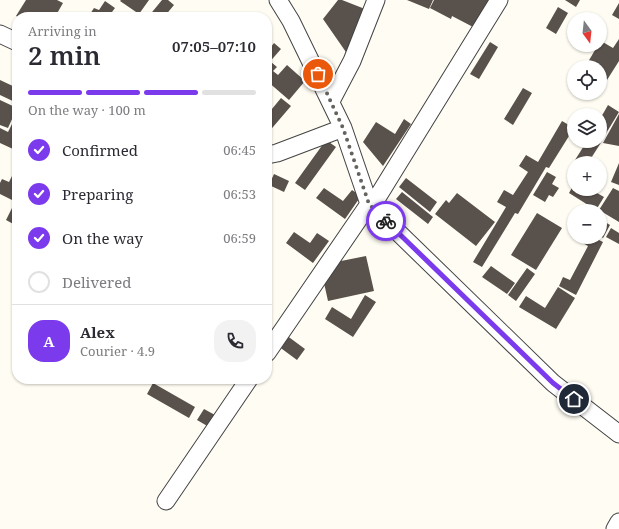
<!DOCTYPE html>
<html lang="en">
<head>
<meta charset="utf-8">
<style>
  :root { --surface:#fff; --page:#f2f2f3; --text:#2b2b33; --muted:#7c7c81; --line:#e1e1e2; --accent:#7c3aed }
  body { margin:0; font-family:"Noto Serif",serif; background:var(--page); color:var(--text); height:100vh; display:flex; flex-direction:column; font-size:15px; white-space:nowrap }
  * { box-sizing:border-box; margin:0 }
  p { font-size:13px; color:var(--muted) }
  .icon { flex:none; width:22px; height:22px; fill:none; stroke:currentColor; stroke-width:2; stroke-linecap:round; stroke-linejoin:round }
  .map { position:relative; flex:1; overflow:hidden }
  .details { position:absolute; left:12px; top:12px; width:260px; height:372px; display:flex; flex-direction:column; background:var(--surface); border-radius:16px; box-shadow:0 1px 3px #0004 }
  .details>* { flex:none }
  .needle { width:26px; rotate:165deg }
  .controls { position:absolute; left:567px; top:12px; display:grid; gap:8px }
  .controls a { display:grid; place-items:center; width:40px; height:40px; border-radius:50%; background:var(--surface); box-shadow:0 1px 3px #0004; font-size:20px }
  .pin { position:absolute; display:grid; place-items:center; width:34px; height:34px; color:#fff; margin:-17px; border:2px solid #fff; border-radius:50%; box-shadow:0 1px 4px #0007 }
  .courier { position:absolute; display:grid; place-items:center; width:40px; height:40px; margin:-20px; border:3px solid #7c3aed; border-radius:50%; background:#fff; color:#222; box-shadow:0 1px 5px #0007 }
  .headline em { font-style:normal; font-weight:600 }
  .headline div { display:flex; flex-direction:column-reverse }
  .headline { display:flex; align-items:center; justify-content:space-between; height:68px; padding:0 16px }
  h1 { font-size:26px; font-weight:600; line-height:30px }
  .bar { display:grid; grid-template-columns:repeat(4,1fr); gap:6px 4px; align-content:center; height:48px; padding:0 16px }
  .bar i { height:5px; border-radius:3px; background:var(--line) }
  .bar .selected { background:var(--accent) }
  .bar p { grid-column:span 4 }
  .line { display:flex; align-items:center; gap:10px; padding:0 16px; border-top:1px solid var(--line) }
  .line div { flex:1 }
  .round { display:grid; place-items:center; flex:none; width:42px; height:42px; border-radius:16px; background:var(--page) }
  ol { padding:0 16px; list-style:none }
  li { display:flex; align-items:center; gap:12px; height:44px }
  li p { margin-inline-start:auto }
  li .icon { padding:4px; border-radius:50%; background:var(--accent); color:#fff; stroke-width:4 }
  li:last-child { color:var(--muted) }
  li i { width:22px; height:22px; border:2px solid var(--line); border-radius:50% }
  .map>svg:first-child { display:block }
  .building { fill:#59514c }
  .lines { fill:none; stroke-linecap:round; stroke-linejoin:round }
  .street-casing { stroke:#434343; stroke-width:19 }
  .street { stroke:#fff; stroke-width:17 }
  .done { stroke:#64635f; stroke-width:4; stroke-dasharray:0 7.2 }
  .route { stroke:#7c3aed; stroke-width:5 }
</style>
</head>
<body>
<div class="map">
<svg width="619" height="529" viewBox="0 0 619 529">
  <rect width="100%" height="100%" fill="#fffdf3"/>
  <path class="building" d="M 26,0 L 57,0 L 63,3 L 55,17 L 18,17 L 16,16 Z
    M 121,0 L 149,0 L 139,14 L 120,1 Z
    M 162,0 L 168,0 L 174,5 L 164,17 L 148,17 Z
    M 338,0 L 342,0 L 365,9 L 348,55 L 323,19 Z
    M 407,0 L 433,0 L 429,9 Z
    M 434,0 L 490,0 L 475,28 L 452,16 L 451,19 L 430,8 Z
    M 565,0 L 580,0 L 576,7 Z
    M 105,1 L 115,8 L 112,12 L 119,17 L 88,17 L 94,8 L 99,10 Z
    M 619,3 L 619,19 L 612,15 Z
    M 558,7 L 568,13 L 556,34 L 546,28 Z
    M 619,39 L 619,61 L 607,80 L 600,75 L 600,67 L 585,67 L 598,45 L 600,45 L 601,41 L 613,48 Z
    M 490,42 L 498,47 L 479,79 L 470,74 Z
    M 274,43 L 281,49 L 267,65 L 267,52 Z
    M 271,62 L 277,67 L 273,71 L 278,75 L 287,65 L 305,81 L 289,100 L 267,81 L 267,67 Z
    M 0,80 L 17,88 L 17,103 L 0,95 Z
    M 523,88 L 532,93 L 513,125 L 504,119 Z
    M 281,98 L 291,106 L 267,134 L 267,115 Z
    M 0,100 L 17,108 L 8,128 L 0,125 Z
    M 608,105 L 619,112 L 602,140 L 600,139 L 600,119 Z
    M 17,114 L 17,141 L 13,149 L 0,143 L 0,128 L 8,132 Z
    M 619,114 L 619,146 L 603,143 Z
    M 404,119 L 411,124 L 383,166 L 363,142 L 376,122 L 395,134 Z
    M 562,121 L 574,128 L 549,168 L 546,167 L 518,214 L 515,213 L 482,267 L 473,262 L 506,207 L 497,202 L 504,190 L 513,195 L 528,172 L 519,166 L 526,155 L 538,162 Z
    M 326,140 L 336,147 L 305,190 L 295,183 Z
    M 587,141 L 602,141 L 588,163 L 580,163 L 575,160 Z
    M 619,163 L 619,185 L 611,182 Z
    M 17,166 L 17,190 L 12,200 L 0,194 L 0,183 L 2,179 L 9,182 Z
    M 547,172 L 556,177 L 552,184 L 559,188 L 553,197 L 549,195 L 545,202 L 533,195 Z
    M 274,174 L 289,181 L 284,192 L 269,185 Z
    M 406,178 L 437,202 L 430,212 L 399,187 Z
    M 574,184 L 574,189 L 590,189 L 604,197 L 596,210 L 569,193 Z
    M 324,188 L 343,201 L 352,190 L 361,196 L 345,219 L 316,198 Z
    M 613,188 L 619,191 L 619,222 L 599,210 Z
    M 402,192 L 433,217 L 428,224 L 396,199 Z
    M 457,193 L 495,222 L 476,246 L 435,214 L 446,200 L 449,203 Z
    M 14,204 L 17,206 L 17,226 L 6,220 Z
    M 537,213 L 562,228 L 536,270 L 511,255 Z
    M 600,219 L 610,225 L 603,238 L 600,236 Z
    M 611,228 L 619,233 L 619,244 L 606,237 Z
    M 294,232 L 310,243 L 317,233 L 329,241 L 313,263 L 286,243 Z
    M 584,237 L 593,237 L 603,242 L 576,295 L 559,286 L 563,277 L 570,280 L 588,246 L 581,242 Z
    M 366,256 L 374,291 L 328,301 L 322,274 L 333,271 L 331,263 Z
    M 491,266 L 515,283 L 507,294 L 482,277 Z
    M 527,268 L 535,274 L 516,301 L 508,295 Z
    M 558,287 L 575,298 L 556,329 L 519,307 L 526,296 L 545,308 Z
    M 365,295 L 376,302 L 353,337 L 325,319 L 332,307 L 351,319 Z
    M 286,335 L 305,349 L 297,360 L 278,346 Z
    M 153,383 L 195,407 L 189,418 L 147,394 Z
    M 204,409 L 215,415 L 209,427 L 197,420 Z"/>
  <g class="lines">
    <g class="street-casing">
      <path id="street" d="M 278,0 L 291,21 L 343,128 L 369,204 L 553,383 L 619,434
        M 0,34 L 17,42
        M 331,101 L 352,61 L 376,0
        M 267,155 L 277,153 L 343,128
        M 372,206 L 499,0
        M 267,353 L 369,204
        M 166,501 L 249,379
        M 615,529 L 619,522"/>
    </g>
    <use href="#street" class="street"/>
  </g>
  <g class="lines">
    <path class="done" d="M 318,74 L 343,128 L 369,204 L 386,221"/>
    <path class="route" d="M 386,221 L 553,383 L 574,399"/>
  </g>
</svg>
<div class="controls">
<a><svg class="needle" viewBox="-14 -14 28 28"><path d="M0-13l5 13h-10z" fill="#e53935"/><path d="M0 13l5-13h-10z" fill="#7c7c81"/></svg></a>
<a><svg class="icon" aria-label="locate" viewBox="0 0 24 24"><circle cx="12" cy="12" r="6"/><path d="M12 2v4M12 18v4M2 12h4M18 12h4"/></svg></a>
<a><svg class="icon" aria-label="layers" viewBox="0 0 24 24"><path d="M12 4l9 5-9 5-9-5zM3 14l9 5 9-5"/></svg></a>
<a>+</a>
<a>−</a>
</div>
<div class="pin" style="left:318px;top:74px;background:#ea580c"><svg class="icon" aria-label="bag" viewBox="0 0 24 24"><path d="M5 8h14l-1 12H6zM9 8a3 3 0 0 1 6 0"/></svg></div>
<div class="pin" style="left:574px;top:399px;background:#1f2937"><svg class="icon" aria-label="home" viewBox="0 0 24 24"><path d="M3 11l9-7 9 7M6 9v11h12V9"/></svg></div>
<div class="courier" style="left:386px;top:221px"><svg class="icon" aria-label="bike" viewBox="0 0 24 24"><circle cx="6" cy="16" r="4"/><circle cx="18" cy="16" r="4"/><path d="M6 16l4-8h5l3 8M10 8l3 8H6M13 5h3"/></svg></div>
<section class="details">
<div class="headline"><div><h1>2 min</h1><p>Arriving in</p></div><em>07:05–07:10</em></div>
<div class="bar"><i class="selected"></i><i class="selected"></i><i class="selected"></i><i></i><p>On the way · 100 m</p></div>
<ol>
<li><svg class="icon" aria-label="check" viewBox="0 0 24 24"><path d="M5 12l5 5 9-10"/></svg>Confirmed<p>06:45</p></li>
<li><svg class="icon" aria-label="check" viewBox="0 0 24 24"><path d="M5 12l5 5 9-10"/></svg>Preparing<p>06:53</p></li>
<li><svg class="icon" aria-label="check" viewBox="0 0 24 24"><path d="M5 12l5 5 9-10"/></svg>On the way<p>06:59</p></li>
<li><i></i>Delivered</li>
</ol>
<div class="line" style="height:72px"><b class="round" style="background:var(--accent);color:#fff">A</b><div><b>Alex</b><p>Courier · 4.9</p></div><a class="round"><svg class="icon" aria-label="phone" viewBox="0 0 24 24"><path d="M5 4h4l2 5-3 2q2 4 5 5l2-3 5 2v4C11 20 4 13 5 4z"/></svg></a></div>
</section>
</div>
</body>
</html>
